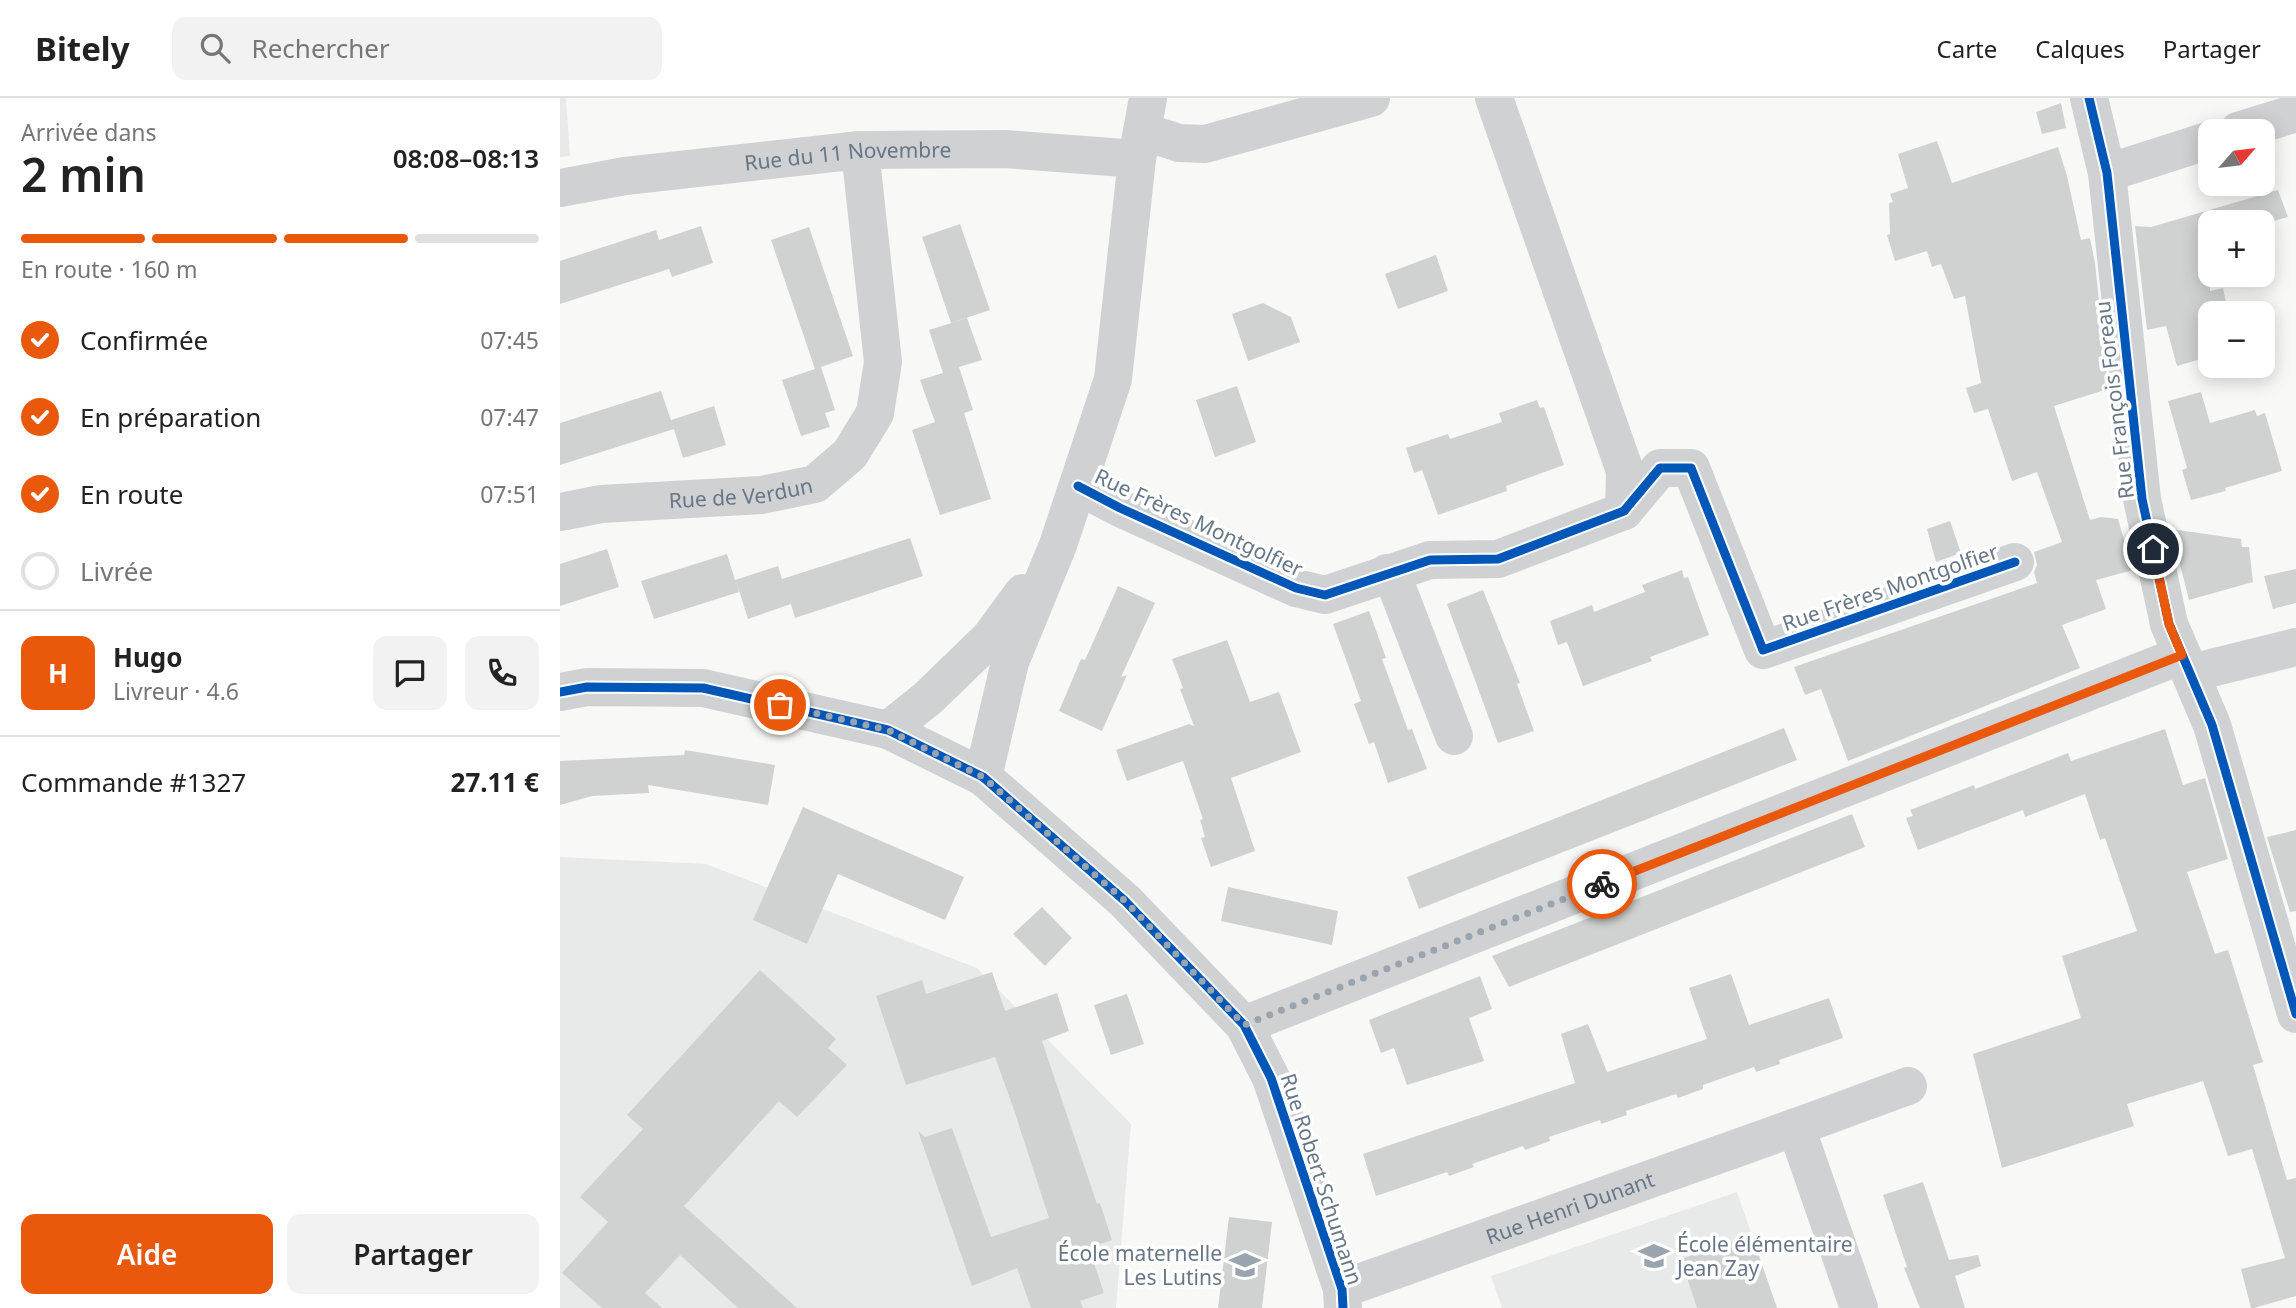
<!DOCTYPE html>
<html lang="fr">
<head>
<meta charset="utf-8">
<style>
  :root { --surface:#fff; --page:#f2f2f2; --text:#222; --muted:#767676; --line:#e0e0e0; --accent:#ea580c }
  body { margin:0; font-family:"Noto Sans",sans-serif; background:var(--page); color:var(--text); height:100vh; display:flex; flex-direction:column; font-size:26px; white-space:nowrap }
  * { box-sizing:border-box; margin:0 }
  p { font-size:23px; color:var(--muted) }
  .icon { flex:none; width:38px; height:38px; fill:none; stroke:currentColor; stroke-width:2; stroke-linecap:round; stroke-linejoin:round }
  .map { position:relative; flex:1; overflow:hidden }
  .details { display:flex; flex-direction:column; background:var(--surface); width:560px }
  .details>* { flex:none }
  .needle { width:46px; rotate:62deg }
  .controls { position:absolute; left:1638px; top:21px; display:grid; gap:14px }
  .controls a { display:grid; place-items:center; width:77px; height:77px; border-radius:14px; background:var(--surface); box-shadow:0 4px 18px #0003; font-size:35px }
  .pin { position:absolute; display:grid; place-items:center; width:60px; height:60px; color:#fff; margin:-30px; border:4px solid #fff; border-radius:50%; box-shadow:0 2px 7px #0007 }
  .courier { position:absolute; display:grid; place-items:center; width:70px; height:70px; margin:-35px; border:5px solid #ea580c; border-radius:50%; background:#fff; color:#222; box-shadow:0 2px 9px #0007 }
  .headline em { font-style:normal; font-weight:600 }
  .headline div { display:flex; flex-direction:column-reverse }
  .headline { display:flex; align-items:center; justify-content:space-between; height:119px; padding:0 21px }
  h1 { font-size:46px; font-weight:600; line-height:52px }
  .bar { display:grid; grid-template-columns:repeat(4,1fr); gap:10px 7px; align-content:center; height:84px; padding:0 21px }
  .bar i { height:9px; border-radius:5px; background:var(--line) }
  .bar .on { background:var(--accent) }
  .bar p { grid-column:span 4 }
  .line { display:flex; align-items:center; gap:18px; padding:0 21px; border-top:2px solid var(--line) }
  .line div { flex:1 }
  .round { display:grid; place-items:center; flex:none; width:74px; height:74px; border-radius:14px; background:var(--page) }
  ol { padding:0 21px; list-style:none }
  li { display:flex; align-items:center; gap:21px; height:77px }
  li p { margin-inline-start:auto }
  li .icon { padding:7px; border-radius:50%; background:var(--accent); color:#fff; stroke-width:4 }
  li:last-child { color:var(--muted) }
  li i { width:38px; height:38px; border:4px solid var(--line); border-radius:50% }
  .cta { display:flex; gap:14px; margin-top:auto; padding:14px 21px }
  .cta a { flex:1; height:80px; border-radius:14px; background:var(--accent); color:#fff; font-size:28px; font-weight:600; line-height:80px; text-align:center }
  .cta a+a { background:var(--page); color:var(--text) }
  header { display:flex; align-items:center; gap:42px; box-sizing:border-box; height:98px; padding:0 35px; background:var(--surface); border-bottom:2px solid var(--line) }
  header strong { font-size:33px }
  nav { display:flex; gap:38px; margin-inline-start:auto; font-size:24px }
  .search { width:490px; height:63px; background:var(--page); display:flex; align-items:center; gap:18px; box-sizing:border-box; padding:0 24px; border-radius:14px; color:var(--muted); font-size:26px }
  main { display:flex; flex:1; min-height:0 }
  .map>svg:first-child { display:block }
  .built { fill:#e8eaea }
  .building { fill:#d0d2d2 }
  .lines { fill:none; stroke-linecap:round; stroke-linejoin:round }
  .minor { stroke:#d0d1d2; stroke-width:38 }
  .cycleway-casing { stroke:#fff; stroke-width:13 }
  .cycleway { stroke:#0057b8; stroke-width:9 }
  .done { stroke:#9aa4ae; stroke-width:7; stroke-dasharray:0 12.6 }
  .route { stroke:#ea580c; stroke-width:9 }
  .labels { text-anchor:middle; dominant-baseline:central; stroke-width:7; stroke-linejoin:round; paint-order:stroke }
  .street-label { font-size:21px; fill:#687787; stroke:#fff }
  .poi-label { font-size:21px; fill:#687787; stroke:#fff; text-anchor:start }
</style>
</head>
<body>
<header>
<strong>Bitely</strong>
<div class="search"><svg class="icon" aria-label="search" viewBox="0 0 24 24"><circle cx="10" cy="10" r="6"/><path d="M15 15l6 6"/></svg>Rechercher</div>
<nav><a>Carte</a><a>Calques</a><a>Partager</a></nav>
</header>
<main>
<section class="details">
<div class="headline"><div><h1>2 min</h1><p>Arrivée dans</p></div><em>08:08–08:13</em></div>
<div class="bar"><i class="on"></i><i class="on"></i><i class="on"></i><i></i><p>En route · 160 m</p></div>
<ol>
<li><svg class="icon" aria-label="check" viewBox="0 0 24 24"><path d="M5 12l5 5 9-10"/></svg>Confirmée<p>07:45</p></li>
<li><svg class="icon" aria-label="check" viewBox="0 0 24 24"><path d="M5 12l5 5 9-10"/></svg>En préparation<p>07:47</p></li>
<li><svg class="icon" aria-label="check" viewBox="0 0 24 24"><path d="M5 12l5 5 9-10"/></svg>En route<p>07:51</p></li>
<li><i></i>Livrée</li>
</ol>
<div class="line" style="height:126px"><b class="round" style="background:var(--accent);color:#fff">H</b><div><b>Hugo</b><p>Livreur · 4.6</p></div><a class="round"><svg class="icon" aria-label="chat" viewBox="0 0 24 24"><path d="M4 5h16v11H9l-5 4z"/></svg></a><a class="round"><svg class="icon" aria-label="phone" viewBox="0 0 24 24"><path d="M5 4h4l2 5-3 2q2 4 5 5l2-3 5 2v4C11 20 4 13 5 4z"/></svg></a></div>
<div class="line" style="height:91px"><div>Commande #1327</div><b>27.11 €</b></div>
<div class="cta"><a>Aide</a><a>Partager</a></div>
</section>
<div class="map">
<svg width="1736" height="1210" viewBox="0 0 1736 1210">
  <rect width="100%" height="100%" fill="#f8f8f7"/>
  <path class="built" d="M 0,0 L 6,0 L 10,58 L 0,59 Z
    M 0,759 L 146,766 L 417,870 L 571,1026 L 556,1210 L 0,1210 Z
    M 1177,1094 L 1217,1210 L 942,1210 L 931,1178 Z"/>
  <path class="building" d="M 1501,5 L 1506,30 L 1482,36 L 1476,14 Z
    M 1377,43 L 1392,85 L 1498,49 L 1507,78 L 1521,142 L 1530,140 L 1535,165 L 1548,291 L 1494,308 L 1530,422 L 1541,419 L 1558,421 L 1573,472 L 1536,482 L 1546,511 L 1502,527 L 1520,570 L 1288,663 L 1261,591 L 1245,597 L 1234,569 L 1477,485 L 1474,474 L 1477,467 L 1474,454 L 1502,444 L 1477,374 L 1452,383 L 1428,311 L 1414,315 L 1406,290 L 1421,285 L 1405,198 L 1394,201 L 1381,166 L 1372,169 L 1367,153 L 1335,163 L 1327,137 L 1330,136 L 1329,105 L 1333,104 L 1330,96 L 1348,90 L 1338,56 Z
    M 1718,92 L 1728,119 L 1710,124 L 1650,124 L 1650,193 L 1663,190 L 1668,215 L 1650,215 L 1650,219 L 1638,222 L 1648,259 L 1617,268 L 1606,228 L 1587,232 L 1575,128 L 1591,129 Z
    M 400,126 L 430,212 L 391,225 L 362,139 Z
    M 141,128 L 153,165 L 112,179 L 109,171 L 0,206 L 0,163 L 96,132 L 99,142 Z
    M 249,129 L 293,258 L 261,269 L 275,312 L 265,315 L 270,329 L 241,338 L 222,282 L 255,271 L 211,142 Z
    M 876,157 L 888,193 L 838,211 L 825,176 Z
    M 703,205 L 731,219 L 740,244 L 688,263 L 672,216 Z
    M 407,220 L 422,262 L 399,269 L 413,312 L 404,315 L 431,401 L 380,417 L 352,332 L 375,324 L 360,282 L 383,275 L 369,232 Z
    M 677,288 L 696,344 L 655,359 L 636,302 Z
    M 101,293 L 114,331 L 0,367 L 0,325 Z
    M 1641,294 L 1650,325 L 1695,312 L 1697,318 L 1705,315 L 1722,373 L 1665,390 L 1666,393 L 1631,402 L 1622,372 L 1627,370 L 1608,303 Z
    M 977,302 L 980,310 L 984,309 L 1004,367 L 946,388 L 947,393 L 878,417 L 862,372 L 854,375 L 846,350 L 888,336 L 890,341 L 942,324 L 939,315 Z
    M 154,308 L 166,347 L 123,360 L 111,322 Z
    M 1390,423 L 1401,455 L 1376,464 L 1367,431 Z
    M 1611,431 L 1681,441 L 1682,449 L 1689,449 L 1693,484 L 1629,502 Z
    M 350,440 L 363,478 L 235,520 L 231,506 L 188,521 L 176,483 L 179,494 L 94,521 L 81,483 L 167,456 L 175,482 L 218,468 L 222,481 Z
    M 47,451 L 59,489 L 0,508 L 0,466 Z
    M 1736,471 L 1736,505 L 1713,511 L 1704,478 Z
    M 1122,472 L 1124,480 L 1128,479 L 1149,537 L 1090,559 L 1092,563 L 1023,588 L 1007,544 L 998,547 L 990,523 L 1032,507 L 1034,514 L 1085,494 L 1082,487 Z
    M 558,488 L 595,505 L 561,579 L 567,577 L 542,633 L 499,613 L 521,561 L 525,562 Z
    M 923,492 L 960,585 L 957,586 L 974,633 L 938,645 L 887,506 Z
    M 809,513 L 826,560 L 822,561 L 848,632 L 852,631 L 867,671 L 828,685 L 814,644 L 809,646 L 794,606 L 801,603 L 773,526 Z
    M 667,542 L 690,604 L 719,594 L 741,654 L 671,680 L 695,753 L 651,769 L 641,740 L 645,739 L 640,722 L 643,721 L 623,663 L 567,683 L 556,652 L 629,626 L 634,628 L 620,591 L 623,590 L 612,561 Z
    M 1224,630 L 1237,662 L 859,811 L 847,779 Z
    M 1605,631 L 1623,687 L 1645,680 L 1668,761 L 1627,774 L 1655,856 L 1668,852 L 1703,964 L 1693,967 L 1727,1082 L 1736,1080 L 1736,1198 L 1694,1210 L 1691,1210 L 1681,1171 L 1725,1160 L 1692,1051 L 1668,1058 L 1643,983 L 1567,1006 L 1574,1028 L 1442,1070 L 1413,956 L 1521,920 L 1502,858 L 1577,833 L 1545,740 L 1540,742 L 1525,696 L 1465,719 L 1463,712 L 1358,752 L 1346,720 L 1353,718 L 1350,712 L 1414,687 L 1415,691 L 1508,655 L 1511,663 Z
    M 125,652 L 215,667 L 208,707 L 88,687 L 89,695 L 32,698 L 0,707 L 0,663 L 124,657 Z
    M 243,709 L 404,779 L 385,822 L 278,776 L 247,846 L 193,822 Z
    M 1292,716 L 1305,749 L 949,889 L 932,858 Z
    M 1736,732 L 1736,813 L 1730,814 L 1707,739 Z
    M 668,789 L 778,813 L 772,847 L 661,823 Z
    M 482,809 L 512,840 L 485,868 L 453,836 Z
    M 200,872 L 276,941 L 268,950 L 287,967 L 237,1019 L 219,1003 L 124,1108 L 237,1210 L 178,1210 L 120,1157 L 85,1195 L 102,1210 L 42,1210 L 2,1175 L 48,1124 L 20,1099 L 83,1031 L 67,1017 Z
    M 432,874 L 445,913 L 497,895 L 509,933 L 482,943 L 537,1106 L 540,1105 L 552,1142 L 529,1150 L 544,1195 L 520,1203 L 523,1210 L 471,1210 L 457,1170 L 412,1188 L 358,1033 L 365,1039 L 392,1030 L 431,1139 L 489,1120 L 453,1009 L 435,959 L 346,987 L 316,898 L 362,882 L 366,896 Z
    M 1171,876 L 1189,927 L 1269,900 L 1283,940 L 1219,962 L 1220,966 L 1196,974 L 1194,969 L 1143,987 L 1143,991 L 1118,1000 L 1116,996 L 1066,1013 L 1067,1017 L 1041,1026 L 1040,1022 L 989,1039 L 990,1043 L 965,1052 L 963,1048 L 912,1066 L 914,1069 L 889,1078 L 887,1074 L 816,1098 L 803,1056 L 1015,985 L 1001,936 L 1028,926 L 1047,974 L 1147,941 L 1129,890 Z
    M 920,878 L 932,911 L 909,920 L 924,963 L 847,987 L 834,950 L 821,955 L 809,922 Z
    M 567,896 L 584,946 L 551,957 L 534,907 Z
    M 1363,1084 L 1389,1162 L 1418,1157 L 1421,1168 L 1395,1178 L 1405,1210 L 1360,1210 L 1344,1170 L 1347,1169 L 1323,1097 Z
    M 669,1119 L 712,1124 L 702,1210 L 658,1210 Z
    M 1192,1138 L 1217,1210 L 1137,1210 L 1121,1161 Z"/>
  <g class="lines">
    <g class="minor">
      <path d="M 934,0 L 1065,373 L 1064,413"/>
      <path d="M 1529,0 L 1547,75 L 1582,401 L 1609,526 L 1652,627 L 1736,916"/>
      <path d="M 582,33 L 619,45 L 645,46 L 811,0"/>
      <path d="M 1678,33 L 1736,15"/>
      <path d="M 1547,75 L 1650,42"/>
      <path id="s1" d="M 0,90 L 65,78 L 300,52 L 445,51 L 577,61"/>
      <path d="M 518,388 L 560,410 L 736,490 L 765,497 L 870,462 L 938,461 L 1064,413 L 1100,370 L 1131,370 L 1203,552 L 1455,464"/>
      <path id="s2" d="M 0,414 L 41,406 L 202,397 L 255,386 L 290,356 L 315,315 L 323,264 L 300,52"/>
      <path d="M 827,475 L 836,487 L 894,638"/>
      <path d="M 1631,575 L 1736,549"/>
      <path d="M 0,594 L 27,589 L 143,590 L 328,632 L 423,679 L 565,803 L 684,927 L 711,980 L 782,1191 L 783,1210"/>
      <path d="M 328,632 L 368,600 L 430,540 L 463,495"/>
      <path d="M 423,679 L 450,564 L 498,447 L 553,281 L 577,61 L 588,0"/>
      <path d="M 684,927 L 1622,557"/>
      <path d="M 1236,1029 L 1348,988"/>
      <path id="s3" d="M 782,1191 L 1236,1029 L 1299,1210"/>
    </g>
    <g class="cycleway-casing">
      <path id="cycleway" d="M 1529,0 L 1547,75 L 1582,401 L 1609,526 L 1652,627 L 1736,916
        M 518,388 L 560,410 L 736,490 L 765,497 L 870,462 L 938,461 L 1064,413 L 1100,370 L 1131,370 L 1203,552 L 1455,464
        M 0,594 L 27,589 L 143,590 L 328,632 L 423,679 L 565,803 L 684,927 L 711,980 L 782,1191 L 783,1210"/>
    </g>
    <use href="#cycleway" class="cycleway"/>
  </g>
  <g class="lines">
    <path class="done" d="M 220,607 L 328,632 L 423,679 L 565,803 L 684,927 L 1042,786"/>
    <path class="route" d="M 1042,786 L 1622,557 L 1609,526 L 1593,451"/>
  </g>
  <defs>
    <g id="school-bare" transform="scale(2.415)"><path d="M0-5L7-2L0 1L-7-2ZM-4 1L0 2.5L4 1V4Q0 6-4 4Z" fill="#9aa4ae" stroke="#fff" stroke-width="2.5" paint-order="stroke"/></g>
  </defs>
  <g fill-rule="evenodd">
    <use href="#school-bare" x="1094" y="1158"/>
    <use href="#school-bare" x="685" y="1167"/>
  </g>
  <g class="labels">
    <g class="street-label">
      <text stroke="none"><textPath href="#s1" startOffset="290">Rue du 11 Novembre</textPath></text>
      <text transform="translate(1554 302) rotate(-97)">Rue François Foreau</text>
      <text stroke="none"><textPath href="#s2" startOffset="182">Rue de Verdun</textPath></text>
      <text transform="translate(639 424) rotate(25)">Rue Frères Montgolfier</text>
      <text transform="translate(1330 489) rotate(-19)">Rue Frères Montgolfier</text>
      <text transform="translate(762 1081) rotate(72)">Rue Robert Schumann</text>
      <text stroke="none"><textPath href="#s3" startOffset="242">Rue Henri Dunant</textPath></text>
    </g>
    <g class="poi-label">
      <text x="1117" y="1146">École élémentaire<tspan x="1117" dy="24">Jean Zay</tspan></text>
      <text x="662" y="1155" text-anchor="end">École maternelle<tspan x="662" dy="24">Les Lutins</tspan></text>
    </g>
  </g>
</svg>
<div class="controls">
<a><svg class="needle" viewBox="-14 -14 28 28"><path d="M0-13l5 13h-10z" fill="#e53935"/><path d="M0 13l5-13h-10z" fill="#767676"/></svg></a>
<a>+</a>
<a>−</a>
</div>
<div class="pin" style="left:220px;top:607px;background:#ea580c"><svg class="icon" aria-label="bag" viewBox="0 0 24 24"><path d="M5 8h14l-1 12H6zM9 8a3 3 0 0 1 6 0"/></svg></div>
<div class="pin" style="left:1593px;top:451px;background:#1f2937"><svg class="icon" aria-label="home" viewBox="0 0 24 24"><path d="M3 11l9-7 9 7M6 9v11h12V9"/></svg></div>
<div class="courier" style="left:1042px;top:786px"><svg class="icon" aria-label="bike" viewBox="0 0 24 24"><circle cx="6" cy="16" r="4"/><circle cx="18" cy="16" r="4"/><path d="M6 16l4-8h5l3 8M10 8l3 8H6M13 5h3"/></svg></div>
</div>
</main>
</body>
</html>
